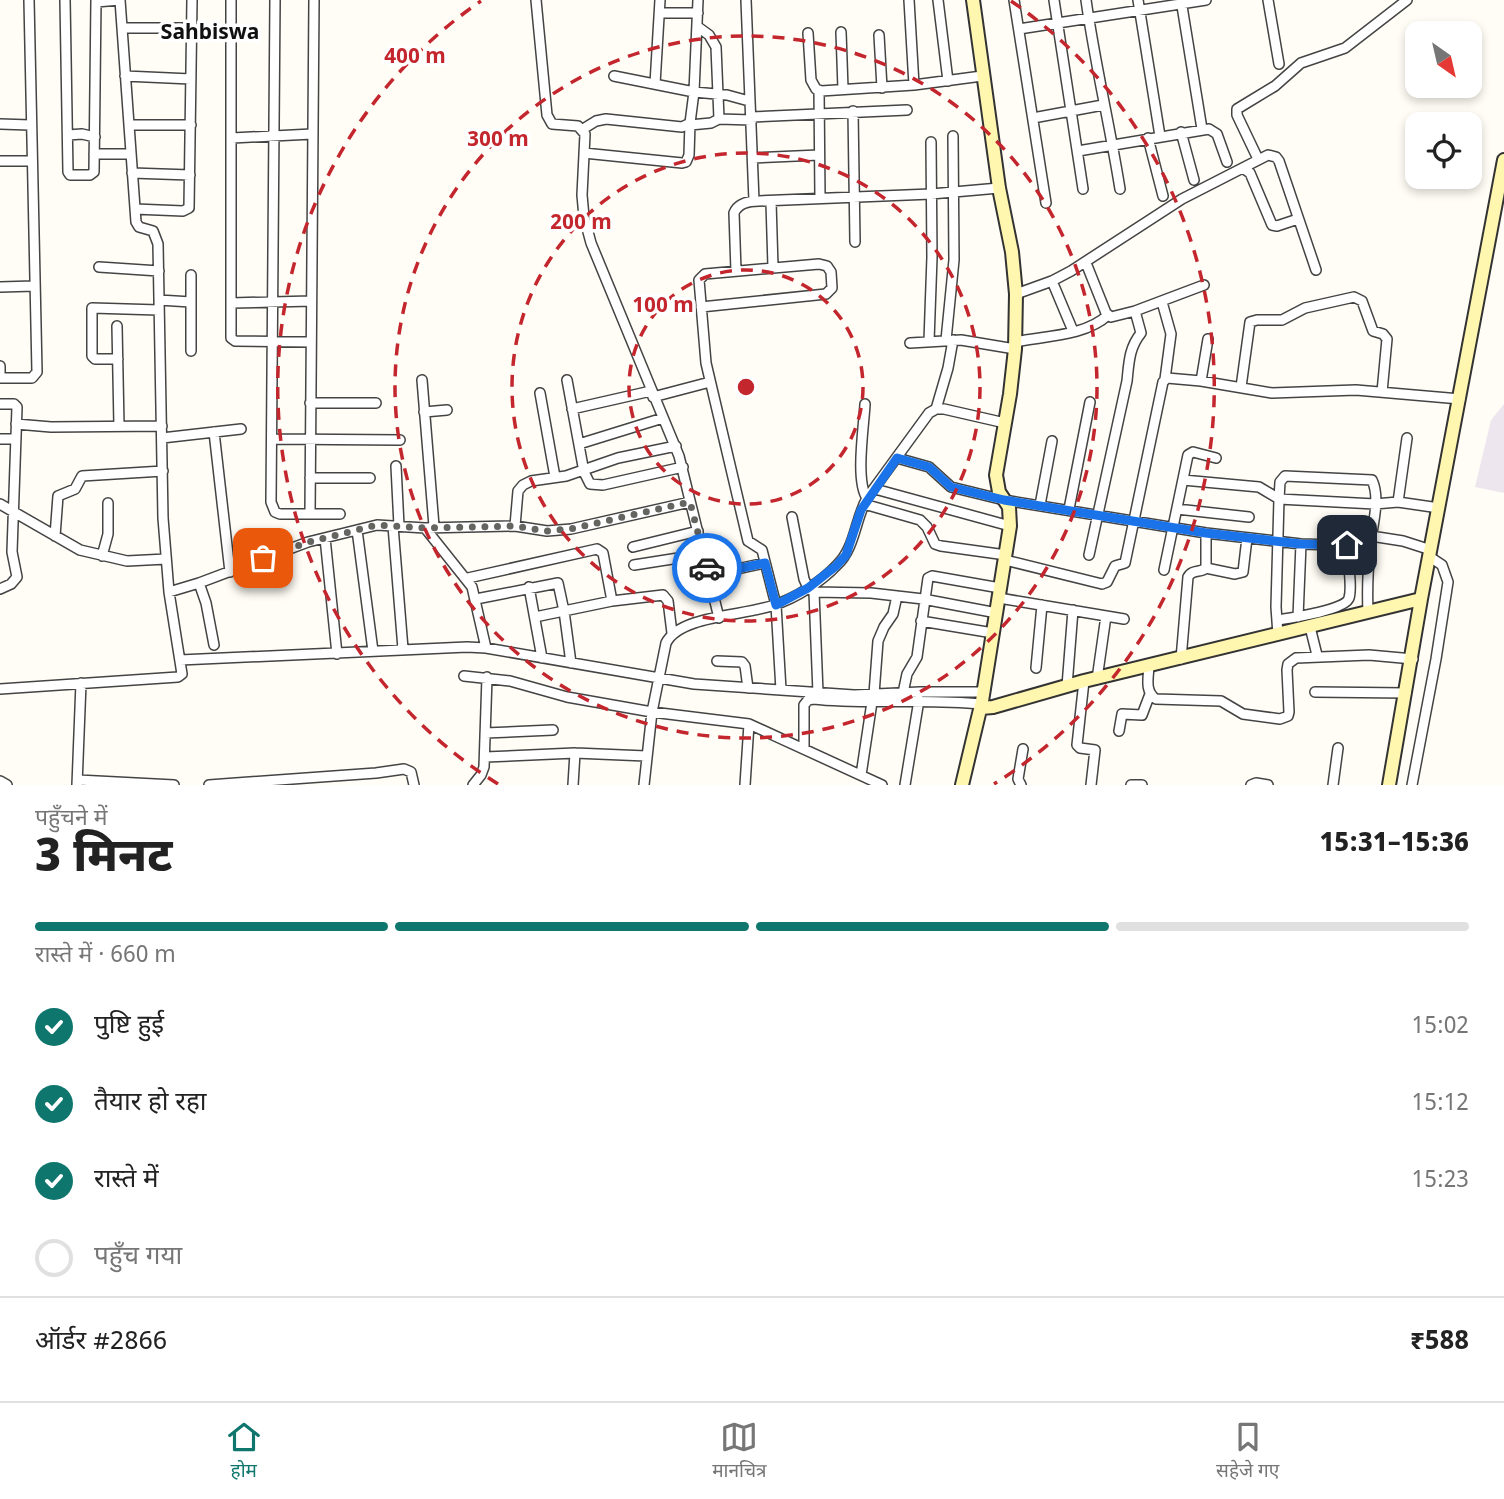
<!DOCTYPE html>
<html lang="hi">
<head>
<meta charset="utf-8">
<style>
  :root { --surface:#fff; --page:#f2f2f2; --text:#222; --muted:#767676; --line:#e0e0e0; --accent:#0f766e }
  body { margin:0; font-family:Georgia,"Noto Sans Devanagari",serif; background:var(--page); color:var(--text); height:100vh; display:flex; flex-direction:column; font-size:26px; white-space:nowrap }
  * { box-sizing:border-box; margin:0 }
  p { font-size:23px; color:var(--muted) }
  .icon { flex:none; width:38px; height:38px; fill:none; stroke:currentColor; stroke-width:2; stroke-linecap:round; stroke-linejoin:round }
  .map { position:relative; height:785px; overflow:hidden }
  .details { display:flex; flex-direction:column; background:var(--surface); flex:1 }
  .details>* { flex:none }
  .needle { width:46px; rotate:146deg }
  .fabs { position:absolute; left:1405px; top:21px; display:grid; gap:14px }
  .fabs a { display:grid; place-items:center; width:77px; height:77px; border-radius:14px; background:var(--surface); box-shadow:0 4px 10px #0003; font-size:35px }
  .pin { position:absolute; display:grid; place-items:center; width:60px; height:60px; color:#fff; margin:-30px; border-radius:14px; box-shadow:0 4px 10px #0006 }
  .courier { position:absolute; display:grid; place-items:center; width:70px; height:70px; margin:-35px; border:5px solid #1a73e8; border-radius:50%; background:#fff; color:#222; box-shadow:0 2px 9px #0007 }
  .head em { font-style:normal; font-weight:800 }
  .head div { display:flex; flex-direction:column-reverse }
  .head { display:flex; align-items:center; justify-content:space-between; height:119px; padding:0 35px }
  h1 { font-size:46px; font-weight:800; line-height:52px }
  .bar { display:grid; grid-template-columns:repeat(4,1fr); gap:10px 7px; align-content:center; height:84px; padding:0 35px }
  .bar i { height:9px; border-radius:5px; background:var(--line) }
  .bar .active { background:var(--accent) }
  .bar p { grid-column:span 4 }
  .line { display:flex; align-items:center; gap:18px; padding:0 35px; border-top:2px solid var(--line) }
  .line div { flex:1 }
  ol { padding:0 35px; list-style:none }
  li { display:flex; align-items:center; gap:21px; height:77px }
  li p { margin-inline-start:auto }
  li .icon { padding:7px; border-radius:50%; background:var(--accent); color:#fff; stroke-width:4 }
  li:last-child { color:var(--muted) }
  li i { width:38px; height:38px; border:4px solid var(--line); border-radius:50% }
  .menu { display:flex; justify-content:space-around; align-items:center; height:98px; border-top:2px solid var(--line); background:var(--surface); font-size:19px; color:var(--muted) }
  .menu a { display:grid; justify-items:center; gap:4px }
  .menu .active { color:var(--accent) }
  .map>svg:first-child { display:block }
  .industrial { fill:#eee6ef }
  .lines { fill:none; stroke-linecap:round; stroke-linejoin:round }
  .street-casing { stroke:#444; stroke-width:12 }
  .secondary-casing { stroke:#333; stroke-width:16 }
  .street { stroke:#fff; stroke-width:9 }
  .secondary { stroke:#fff6b0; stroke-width:12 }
  .done { stroke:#646461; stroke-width:7; stroke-dasharray:0 12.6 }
  .route { stroke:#1a73e8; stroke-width:9 }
  .ring { fill:none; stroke:#c4262e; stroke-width:3.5; stroke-dasharray:12 9 }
  .labels { text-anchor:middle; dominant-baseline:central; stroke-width:7; stroke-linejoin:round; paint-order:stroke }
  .quarter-label { font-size:21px; font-weight:bold; fill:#111; stroke:#fff }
  .centre { fill:#c4262e; stroke:#fff; stroke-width:3.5 }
  .ring-label { font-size:21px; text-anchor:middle; font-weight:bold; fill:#c4262e; stroke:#fff; stroke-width:7; stroke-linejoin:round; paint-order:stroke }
</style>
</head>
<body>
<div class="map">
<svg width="1504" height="785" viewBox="0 0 1504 785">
  <rect width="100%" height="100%" fill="#fffdf5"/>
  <path class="industrial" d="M 1504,404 L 1504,493 L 1475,487 L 1491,420 Z"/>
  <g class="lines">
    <g class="street-casing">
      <path id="street" d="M 65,0 L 68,172 L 70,175 L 90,175 L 94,172 L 96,0
        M 231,0 L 231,338 L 235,341 L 311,342
        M 275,0 L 271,502 L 275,512 L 280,514 L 340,514
        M 536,0 L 547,115 L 552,124 L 578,126 L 585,134 L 582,195 L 584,217 L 591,243 L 679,456 L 719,618
        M 746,0 L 754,201
        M 909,0 L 914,85
        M 938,0 L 948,81
        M 1014,0 L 1046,203
        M 1054,0 L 1083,189
        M 1086,0 C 1095,64 1110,126 1120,189
        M 1138,0 L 1160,136
        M 1181,0 L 1202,129
        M 1268,0 L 1279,64
        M 660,13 L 698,13
        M 698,27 L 709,35 L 716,47 L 719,119
        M 122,28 L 191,28
        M 1019,29 L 1206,0
        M 841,32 L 843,89
        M 808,33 L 811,80 L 816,89 L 821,91 L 914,85 L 982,76
        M 879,35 L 882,88
        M 125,76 L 191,79
        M 614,76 L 694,92 L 727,95 L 749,101
        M 655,84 L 660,0
        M 819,90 L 820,198
        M 853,111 L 855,242
        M 751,117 L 907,110
        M 1033,118 L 1103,105
        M 0,124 L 30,125
        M 129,125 L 191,125
        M 690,125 L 711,123 L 719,119 L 752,120
        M 583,129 L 596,121 L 606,119 L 682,127 L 690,123 L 694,92 L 698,0
        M 1181,132 L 1194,180
        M 68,135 L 82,134 L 95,137
        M 232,138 L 312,134
        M 1148,138 L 1163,196
        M 1078,151 L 1209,129 L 1217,134 L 1227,162
        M 584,153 L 682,163 L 686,162 L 689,155 L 690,123
        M 94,154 L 131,154
        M 753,158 L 819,155
        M 1258,159 L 1237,115 L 1237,109 L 1275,86 L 1301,63 L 1345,48 L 1407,0
        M 0,161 L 31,161
        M 1243,168 L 1250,173 L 1272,225 L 1277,226 L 1298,219
        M 132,173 L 190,175
        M 771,202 L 773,267
        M 135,209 L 183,211 L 189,208 L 192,0
        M 1086,263 L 1106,313 L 1111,317 L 1135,311 L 1204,285
        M 99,267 L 159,271
        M 736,271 L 734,213 C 738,203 750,201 759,201 L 931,194 L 999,188
        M 191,275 L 191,351
        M 1052,281 L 1073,331
        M 0,287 L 34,286
        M 1016,294 L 1052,281 L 1071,271 L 1182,199 L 1268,155 L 1276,157 L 1279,161 L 1316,270
        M 159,300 L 191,302
        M 1162,302 L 1171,334 L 1165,379
        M 231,303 L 311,301
        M 701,307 L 826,294 L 832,288 L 831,272 L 827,266 L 819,264 L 705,274 L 699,280 L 706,363 L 748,541 L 762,550 L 776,605 L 781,690
        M 117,326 L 119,426
        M 946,340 L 954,260 L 953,136
        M 929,341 L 932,257 L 931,142
        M 1015,342 C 1044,336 1086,336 1108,315
        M 910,343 L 961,340 L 1015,349
        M 118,359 L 95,359 L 92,356 L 92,308 L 159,310
        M 0,366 L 0,378
        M 0,378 L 32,378 L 37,372 L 29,0
        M 422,380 L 434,526
        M 567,380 L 584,472 L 590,484 L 603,485 L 683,467
        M 1201,381 L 1208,339
        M 1241,387 L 1250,322 L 1257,320 L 1282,320 L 1305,308 L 1354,297 L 1362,301 L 1373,331 L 1383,334 L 1387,339 L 1382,392
        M 540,393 L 555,477
        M 653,397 L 710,382
        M 310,403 L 376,403
        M 0,404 L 14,404 L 17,407 L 12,552 L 17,577 L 11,584 L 0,589
        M 865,404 C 864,426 855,481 867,498
        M 572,409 L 651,391
        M 936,409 L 948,368 L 953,340
        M 424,412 L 447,410
        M 16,424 L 51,427 L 162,426
        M 214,432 L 230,572
        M 162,438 L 241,429
        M 0,439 L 16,439
        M 272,439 L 400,440
        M 579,444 L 663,418
        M 897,458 L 929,467 L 951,487 L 1004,500 L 1206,533 L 1301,544 L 1370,546
        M 396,466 L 399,526
        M 310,478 L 370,478
        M 1183,480 L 1259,487 L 1279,499 L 1375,504 L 1398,502 L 1439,508
        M 875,489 L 1010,526
        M 1398,502 L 1407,438
        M 0,504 L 80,550 L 127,561 L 166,559
        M 864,504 L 920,520 L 927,527 L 935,544 L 941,546 L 1006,555
        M 1040,505 L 1052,441
        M 1069,509 L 1090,402
        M 1177,509 L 1249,517
        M 310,514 L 314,0
        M 792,517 L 804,579 L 808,588 L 814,592 L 871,593 L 923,599 L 997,613
        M 393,526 L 403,649
        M 515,526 L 518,491 L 523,485 L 531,481 L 566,476 L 618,458 L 676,446
        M 425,528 L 472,587 L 486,648
        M 357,530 L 373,651
        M 55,536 L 58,496 L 75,489 L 82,476 L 163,471
        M 1371,536 L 1403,541 L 1431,550
        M 325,538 L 337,654
        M 633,547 L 698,531
        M 1089,555 L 1127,381 C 1129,362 1129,348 1141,333 L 1135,311
        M 102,556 L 108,534 L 108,503
        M 1005,560 L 1102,584 L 1107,582 L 1115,566 L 1125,563 L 1163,382 L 1167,378 L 1201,381 L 1272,393 L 1356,390 L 1460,399
        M 634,565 L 704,554
        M 1206,568 L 1235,574 L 1243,572 L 1247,538
        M 1164,570 L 1188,455 L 1193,452 L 1216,458
        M 709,575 L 765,563
        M 468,578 L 597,549 L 603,553 L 612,601
        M 199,583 L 206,603 L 214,645
        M 529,587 L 542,658
        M 169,592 L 199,583 L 308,542 L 377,525 L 425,528 L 515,526 L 547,531 L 571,529 L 690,502
        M 814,592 L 818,693
        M 999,598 L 1124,619
        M 476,599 L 558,583 L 564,611 L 571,663
        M 535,617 L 612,601 L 663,595 L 668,601 L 672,633
        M 1298,617 L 1301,544
        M 1277,620 C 1290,618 1346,610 1349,598 C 1352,588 1349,574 1349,564
        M 921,621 L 993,633
        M 1310,627 L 1317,655
        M 1278,635 L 1276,607 L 1279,499 L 1280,482 L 1285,476 L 1372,480 C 1381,499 1372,526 1370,546 C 1368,568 1367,590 1368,612
        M 1181,659 L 1188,577 C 1192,569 1201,573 1206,568 L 1206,533
        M 180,660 L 467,647 L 486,648 L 694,684 L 854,695 L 920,692 L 983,692
        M 717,661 L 742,662 L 745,666 L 748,688
        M 1149,667 C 1148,679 1145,692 1156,699 L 1221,701 L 1243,714 L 1280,719 L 1288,716 L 1289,712 L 1287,670 L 1288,664 L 1296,658 L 1369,655 L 1413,659
        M 1036,668 L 1042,605
        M 464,676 L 510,681 L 567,697 L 652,712 L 749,724 L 882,785
        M 1097,679 L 1106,616
        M 1084,681 L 1077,745 L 1080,748 L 1095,750 L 1091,785
        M 1067,686 L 1073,610
        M 0,689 L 178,677 L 182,674 L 169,592 L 163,518 L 158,244 L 153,231 L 139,227 L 136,222 L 120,0 L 96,2
        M 1315,692 L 1406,693
        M 903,693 L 907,674 L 917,657 L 928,578 L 932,576 L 1000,588
        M 874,694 L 878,641 L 884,627 L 893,614 L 897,596
        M 1119,731 L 1122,714 L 1142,715 L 1150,694
        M 485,733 L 553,730
        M 804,748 L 804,705 L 808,700 L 813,699 C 869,705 925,698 981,704
        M 485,757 L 575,753 L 646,756
        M 861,775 L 872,702
        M 78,780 L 174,785
        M 0,781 L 7,785
        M 77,785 L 81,683
        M 209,785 L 376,773 L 404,769 L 411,772 L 414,785
        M 473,785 L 481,775 L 484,767 L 487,677
        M 573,785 L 575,753
        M 644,785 L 652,712 L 666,643 C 680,615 745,616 774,605 C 796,598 821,582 837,565 C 855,548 855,520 867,498 L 929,413 L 936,409 L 944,409 L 1005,423
        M 745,785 L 749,724
        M 905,785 L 919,700
        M 1021,785 L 1018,779 L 1023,749
        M 1131,785 L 1142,785
        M 1251,785 L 1256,783 L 1268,785
        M 1333,785 L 1338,748
        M 1412,785 L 1436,659 L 1448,582 L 1442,565 L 1430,557"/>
    </g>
    <g class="secondary-casing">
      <path id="secondary" d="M 981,708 L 993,707 L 1084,681 L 1421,599
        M 962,785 L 982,701 L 1010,526 L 1009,507 L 999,492 L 996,475 L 1010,394 L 1015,349 L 1016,294 L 1012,252 L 999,188 L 973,0
        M 1389,785 L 1421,599 L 1504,160"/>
    </g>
    <use href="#street" class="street"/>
    <use href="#secondary" class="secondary"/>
  </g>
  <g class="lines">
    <path class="done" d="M 263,558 L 309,542 L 377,525 L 425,528 L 515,526 L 547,531 L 570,529 L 690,502 L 707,568"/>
    <path class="route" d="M 707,568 L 709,575 L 765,563 L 776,605 L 808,588 L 836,566 L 846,555 L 861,510 L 897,458 L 929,467 L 951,487 L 1004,500 L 1206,533 L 1301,544 L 1347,545"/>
  </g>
  <g class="ring">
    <circle cx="746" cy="387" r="117"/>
    <circle cx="746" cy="387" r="234"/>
    <circle cx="746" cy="387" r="351"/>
    <path d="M498 784A468 468 0 0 1 481 1M1011 1A468 468 0 0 1 994 784"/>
  </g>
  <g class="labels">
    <g class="quarter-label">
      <text x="210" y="34">Sahbiswa</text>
    </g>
  </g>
  <circle cx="746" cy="387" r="10" class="centre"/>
  <g class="ring-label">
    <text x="415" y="63">400 m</text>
    <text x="498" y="146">300 m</text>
    <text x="581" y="229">200 m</text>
    <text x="663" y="312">100 m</text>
  </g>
</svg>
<div class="fabs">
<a><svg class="needle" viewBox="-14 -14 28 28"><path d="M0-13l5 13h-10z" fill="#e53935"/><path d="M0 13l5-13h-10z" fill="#767676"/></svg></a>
<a><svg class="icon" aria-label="locate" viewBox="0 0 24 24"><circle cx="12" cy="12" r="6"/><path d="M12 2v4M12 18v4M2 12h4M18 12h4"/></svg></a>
</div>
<div class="pin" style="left:263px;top:558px;background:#ea580c"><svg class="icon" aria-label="bag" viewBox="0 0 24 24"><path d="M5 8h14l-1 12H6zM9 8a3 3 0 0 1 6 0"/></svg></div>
<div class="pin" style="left:1347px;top:545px;background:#1f2937"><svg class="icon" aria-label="home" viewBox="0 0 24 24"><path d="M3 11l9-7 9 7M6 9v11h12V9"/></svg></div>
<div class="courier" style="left:707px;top:568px"><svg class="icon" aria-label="car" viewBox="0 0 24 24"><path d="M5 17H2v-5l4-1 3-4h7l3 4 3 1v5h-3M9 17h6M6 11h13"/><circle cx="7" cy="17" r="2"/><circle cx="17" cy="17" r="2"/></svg></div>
</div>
<section class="details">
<div class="head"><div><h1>3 मिनट</h1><p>पहुँचने में</p></div><em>15:31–15:36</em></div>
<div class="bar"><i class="active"></i><i class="active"></i><i class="active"></i><i></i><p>रास्ते में · 660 m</p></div>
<ol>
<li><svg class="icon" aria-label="check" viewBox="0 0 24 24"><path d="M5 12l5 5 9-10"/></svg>पुष्टि हुई<p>15:02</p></li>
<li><svg class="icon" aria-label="check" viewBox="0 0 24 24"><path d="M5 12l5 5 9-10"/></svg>तैयार हो रहा<p>15:12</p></li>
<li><svg class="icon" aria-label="check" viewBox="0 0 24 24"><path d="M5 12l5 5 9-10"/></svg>रास्ते में<p>15:23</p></li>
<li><i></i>पहुँच गया</li>
</ol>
<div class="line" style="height:91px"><div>ऑर्डर #2866</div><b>₹588</b></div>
</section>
<nav class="menu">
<a class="active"><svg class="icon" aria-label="home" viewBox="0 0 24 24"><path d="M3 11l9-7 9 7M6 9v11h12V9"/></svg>होम</a>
<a><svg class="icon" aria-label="map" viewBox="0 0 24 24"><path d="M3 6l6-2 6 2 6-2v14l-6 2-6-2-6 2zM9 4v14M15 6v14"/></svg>मानचित्र</a>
<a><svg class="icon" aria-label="saved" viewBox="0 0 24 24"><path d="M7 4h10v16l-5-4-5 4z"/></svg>सहेजे गए</a>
</nav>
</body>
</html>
